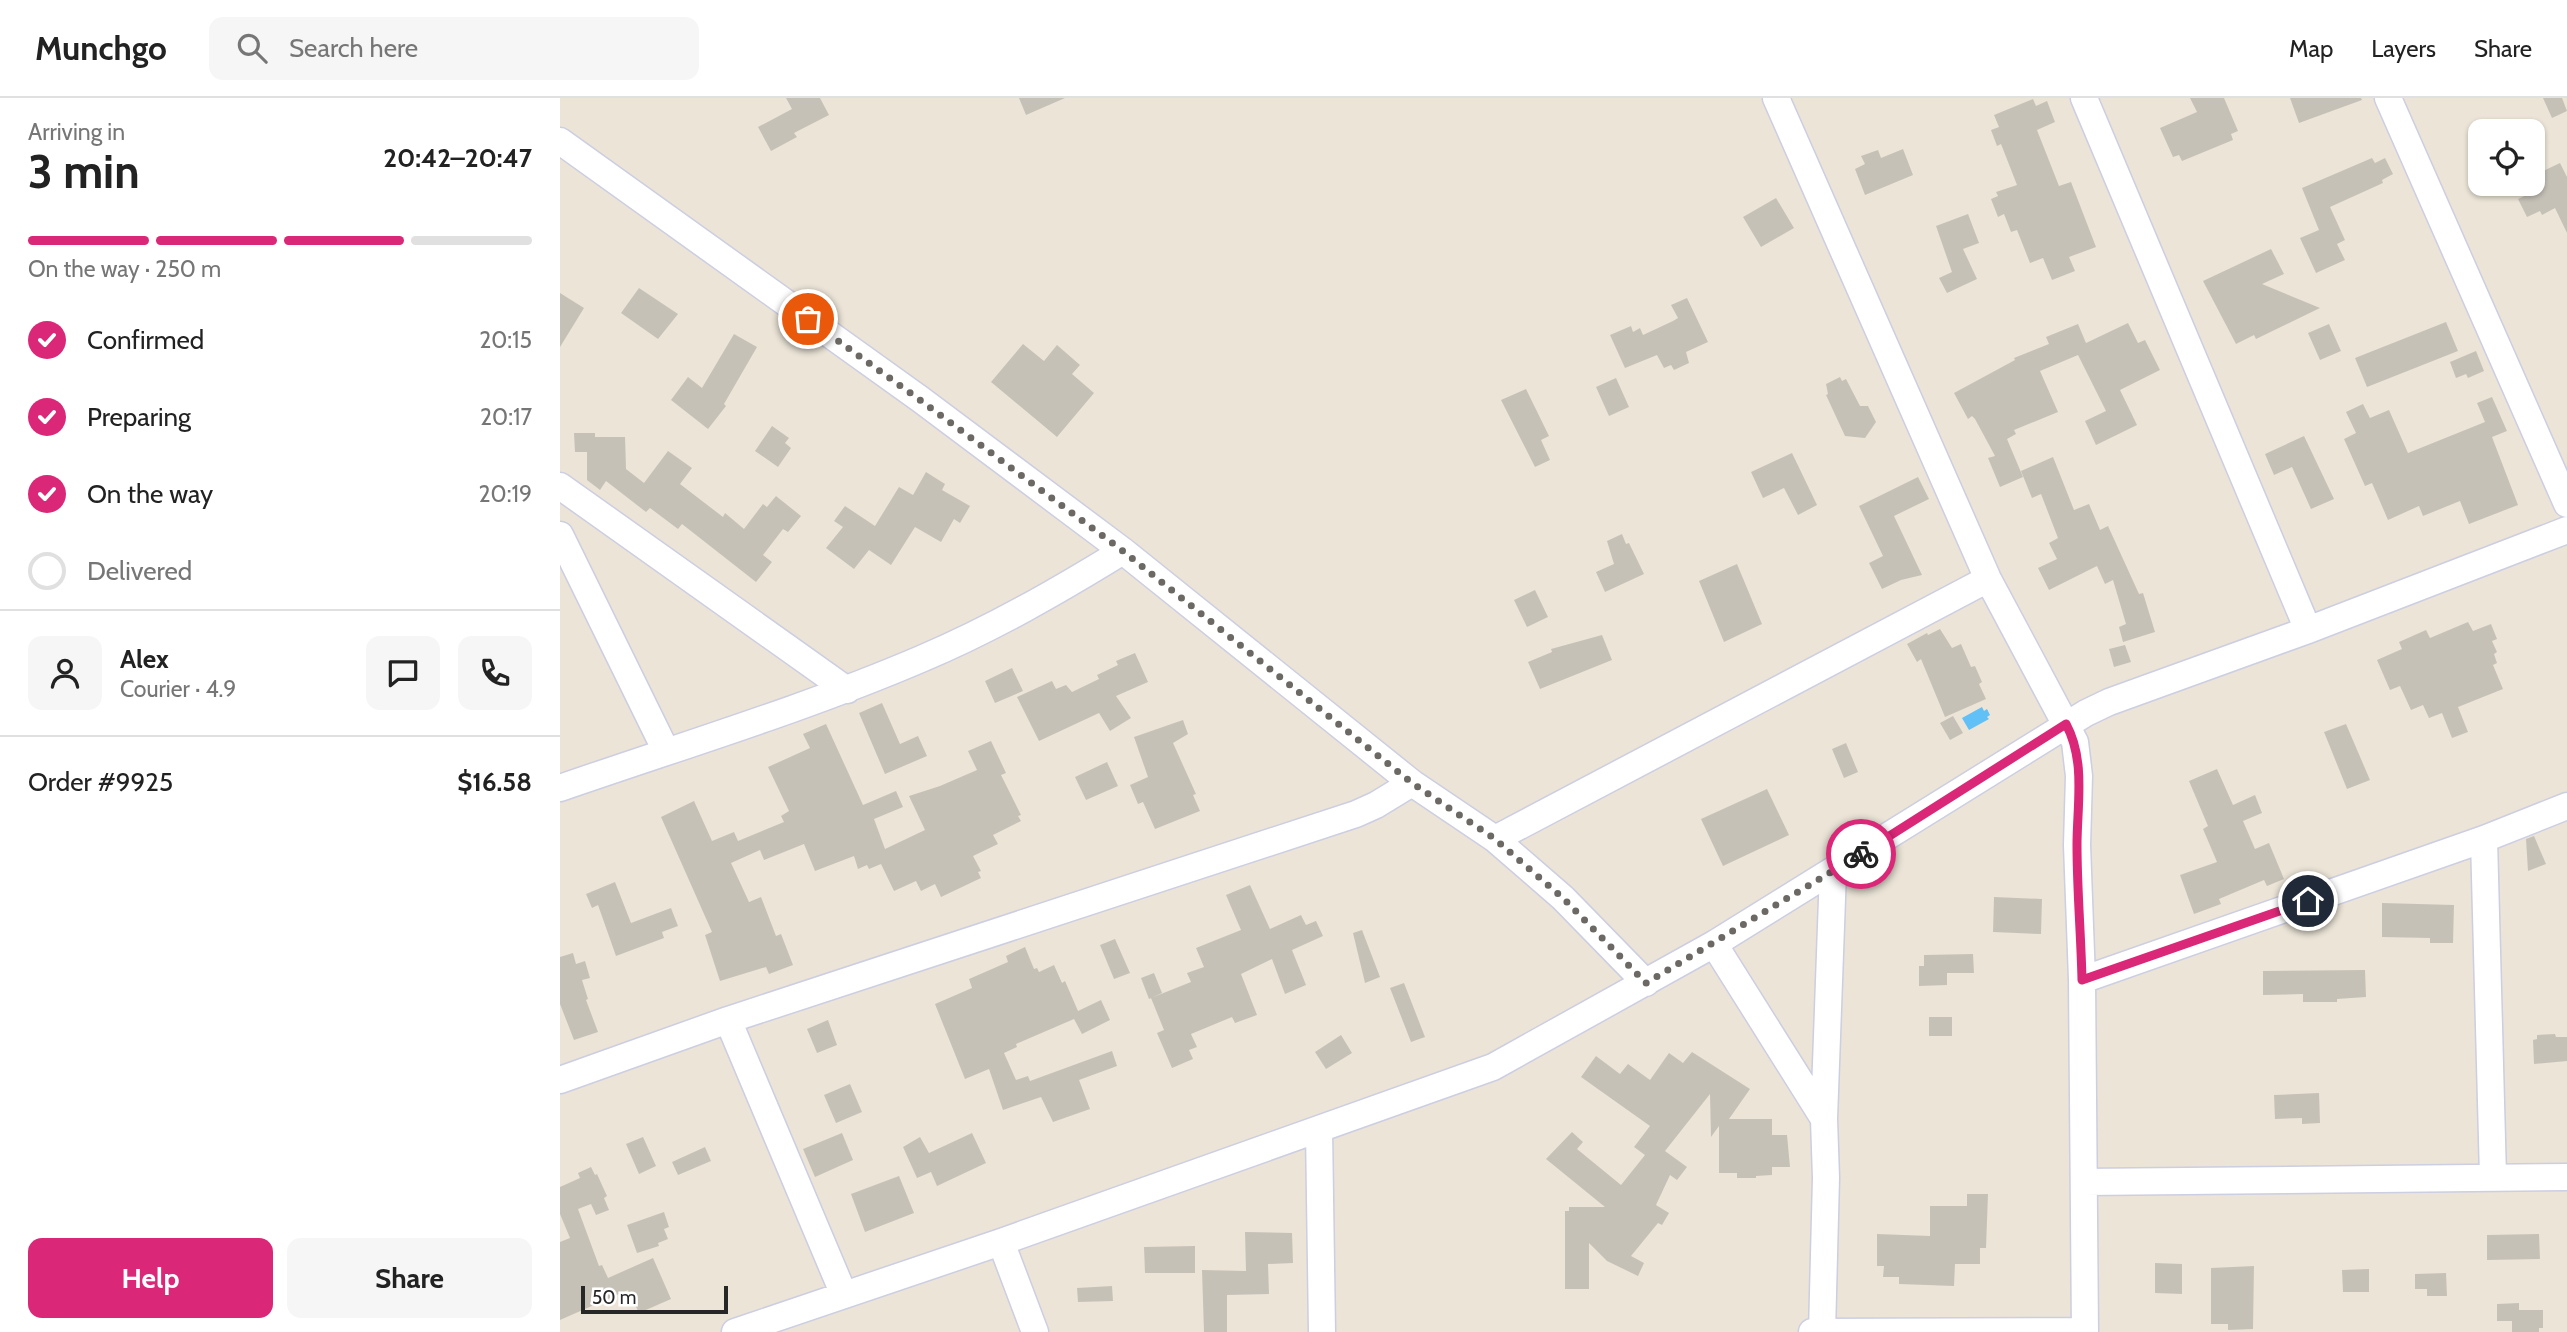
<!DOCTYPE html>
<html lang="en">
<head>
<meta charset="utf-8">
<style>
  :root { --surface:#fff; --page:#f6f6f6; --text:#222; --muted:#767676; --line:#e0e0e0; --accent:#db2777 }
  body { margin:0; font-family:Cabin,sans-serif; background:var(--page); color:var(--text); height:100vh; display:flex; flex-direction:column; font-size:26px; white-space:nowrap }
  * { box-sizing:border-box; margin:0 }
  p { font-size:23px; color:var(--muted) }
  .icon { flex:none; width:38px; height:38px; fill:none; stroke:currentColor; stroke-width:2; stroke-linecap:round; stroke-linejoin:round }
  .map { position:relative; flex:1; overflow:hidden }
  .sheet { display:flex; flex-direction:column; background:var(--surface); width:560px }
  .sheet>* { flex:none }
  .fabs { position:absolute; left:1908px; top:21px; display:grid; gap:14px }
  .fabs a { display:grid; place-items:center; width:77px; height:77px; border-radius:14px; background:var(--surface); box-shadow:0 2px 5px #0004; font-size:35px }
  .scale { position:absolute; left:21px; bottom:18px; width:147px; box-sizing:border-box; padding-left:7px; border:4px solid #272727; border-top:0; font-size:19px; line-height:24px; white-space:nowrap; color:#272727; -webkit-text-stroke:5px #fff; paint-order:stroke }
  .pin { position:absolute; display:grid; place-items:center; width:60px; height:60px; color:#fff; margin:-30px; border:4px solid #fff; border-radius:50%; box-shadow:0 2px 7px #0007 }
  .courier { position:absolute; display:grid; place-items:center; width:70px; height:70px; margin:-35px; border:5px solid #db2777; border-radius:50%; background:#fff; color:#222; box-shadow:0 2px 9px #0007 }
  .summary em { font-style:normal; font-weight:700 }
  .summary div { display:flex; flex-direction:column-reverse }
  .summary { display:flex; align-items:center; justify-content:space-between; height:119px; padding:0 28px }
  h1 { font-size:46px; font-weight:700; line-height:52px }
  .bar { display:grid; grid-template-columns:repeat(4,1fr); gap:10px 7px; align-content:center; height:84px; padding:0 28px }
  .bar i { height:9px; border-radius:5px; background:var(--line) }
  .bar .selected { background:var(--accent) }
  .bar p { grid-column:span 4 }
  .line { display:flex; align-items:center; gap:18px; padding:0 28px; border-top:2px solid var(--line) }
  .line div { flex:1 }
  .round { display:grid; place-items:center; flex:none; width:74px; height:74px; border-radius:14px; background:var(--page) }
  ol { padding:0 28px; list-style:none }
  li { display:flex; align-items:center; gap:21px; height:77px }
  li p { margin-inline-start:auto }
  li .icon { padding:7px; border-radius:50%; background:var(--accent); color:#fff; stroke-width:4 }
  li:last-child { color:var(--muted) }
  li i { width:38px; height:38px; border:4px solid var(--line); border-radius:50% }
  .button { display:flex; gap:14px; margin-top:auto; padding:14px 28px }
  .button a { flex:1; height:80px; border-radius:14px; background:var(--accent); color:#fff; font-size:28px; font-weight:700; line-height:80px; text-align:center }
  .button a+a { background:var(--page); color:var(--text) }
  header { display:flex; align-items:center; gap:42px; box-sizing:border-box; height:98px; padding:0 35px; background:var(--surface); border-bottom:2px solid var(--line) }
  header strong { font-size:33px }
  nav { display:flex; gap:38px; margin-inline-start:auto; font-size:24px }
  .search { width:490px; height:63px; background:var(--page); display:flex; align-items:center; gap:18px; box-sizing:border-box; padding:0 24px; border-radius:14px; color:var(--muted); font-size:26px }
  main { display:flex; flex:1; min-height:0 }
  .map>svg:first-child { display:block }
  .water { fill:#61c0f6 }
  .building { fill:#c6c1b7 }
  .lines { fill:none; stroke-linecap:round; stroke-linejoin:round }
  .minor-casing { stroke:#cccee2; stroke-width:29 }
  .minor { stroke:#fff; stroke-width:26 }
  .done { stroke:#6c6965; stroke-width:7; stroke-dasharray:0 12.6 }
  .route { stroke:#db2777; stroke-width:9 }
</style>
</head>
<body>
<header>
<strong>Munchgo</strong>
<div class="search"><svg class="icon" aria-label="search" viewBox="0 0 24 24"><circle cx="10" cy="10" r="6"/><path d="M15 15l6 6"/></svg>Search here</div>
<nav><a>Map</a><a>Layers</a><a>Share</a></nav>
</header>
<main>
<section class="sheet">
<div class="summary"><div><h1>3 min</h1><p>Arriving in</p></div><em>20:42–20:47</em></div>
<div class="bar"><i class="selected"></i><i class="selected"></i><i class="selected"></i><i></i><p>On the way · 250 m</p></div>
<ol>
<li><svg class="icon" aria-label="check" viewBox="0 0 24 24"><path d="M5 12l5 5 9-10"/></svg>Confirmed<p>20:15</p></li>
<li><svg class="icon" aria-label="check" viewBox="0 0 24 24"><path d="M5 12l5 5 9-10"/></svg>Preparing<p>20:17</p></li>
<li><svg class="icon" aria-label="check" viewBox="0 0 24 24"><path d="M5 12l5 5 9-10"/></svg>On the way<p>20:19</p></li>
<li><i></i>Delivered</li>
</ol>
<div class="line" style="height:126px"><a class="round"><svg class="icon" aria-label="person" viewBox="0 0 24 24"><circle cx="12" cy="8" r="4"/><path d="M4 21q1-7 8-7t8 7"/></svg></a><div><b>Alex</b><p>Courier · 4.9</p></div><a class="round"><svg class="icon" aria-label="chat" viewBox="0 0 24 24"><path d="M4 5h16v11H9l-5 4z"/></svg></a><a class="round"><svg class="icon" aria-label="phone" viewBox="0 0 24 24"><path d="M5 4h4l2 5-3 2q2 4 5 5l2-3 5 2v4C11 20 4 13 5 4z"/></svg></a></div>
<div class="line" style="height:91px"><div>Order #9925</div><b>$16.58</b></div>
<div class="button"><a>Help</a><a>Share</a></div>
</section>
<div class="map">
<svg width="2007" height="1234" viewBox="0 0 2007 1234">
  <rect width="100%" height="100%" fill="#ebe4d7"/>
  <path class="water" d="M 1422,609 L 1424,613 L 1427,611 L 1430,617 L 1427,619 L 1429,621 L 1409,632 L 1402,620 Z"/>
  <path class="building" d="M 226,0 L 260,0 L 269,17 L 234,35 L 237,39 L 211,53 L 198,29 L 232,11 Z
    M 459,0 L 505,0 L 466,17 Z
    M 1630,0 L 1664,0 L 1678,33 L 1671,36 L 1673,42 L 1622,63 L 1619,57 L 1613,59 L 1600,30 L 1637,14 Z
    M 1730,0 L 1801,0 L 1802,2 L 1739,25 Z
    M 1983,0 L 2002,0 L 2007,13 L 1992,20 Z
    M 1473,1 L 1476,8 L 1487,3 L 1495,24 L 1477,32 L 1499,88 L 1511,84 L 1536,149 L 1509,159 L 1515,173 L 1492,182 L 1483,160 L 1470,165 L 1457,132 L 1451,134 L 1444,116 L 1438,119 L 1431,101 L 1438,98 L 1436,94 L 1457,87 L 1441,46 L 1437,48 L 1431,32 L 1439,29 L 1434,17 Z
    M 1343,51 L 1353,77 L 1305,97 L 1295,71 L 1305,66 L 1301,58 L 1318,52 L 1321,60 Z
    M 1812,60 L 1815,65 L 1825,60 L 1833,76 L 1822,82 L 1823,85 L 1770,109 L 1785,142 L 1777,146 L 1785,162 L 1756,175 L 1740,140 L 1759,132 L 1742,90 Z
    M 2000,65 L 2007,79 L 2007,135 L 1995,110 L 1982,117 L 1980,113 L 1967,119 L 1958,101 L 1971,95 L 1967,87 L 1982,80 L 1979,75 Z
    M 1216,100 L 1234,130 L 1201,149 L 1183,119 Z
    M 1408,116 L 1419,145 L 1403,151 L 1417,181 L 1387,195 L 1379,180 L 1392,174 L 1376,128 Z
    M 1711,151 L 1724,176 L 1702,186 L 1760,210 L 1696,241 L 1694,237 L 1676,246 L 1643,183 Z
    M 79,190 L 118,216 L 98,241 L 61,215 Z
    M 0,195 L 24,210 L 0,249 Z
    M 1127,200 L 1148,244 L 1126,254 L 1129,265 L 1114,272 L 1111,267 L 1104,270 L 1097,257 L 1065,270 L 1050,237 L 1071,228 L 1073,234 L 1080,230 L 1083,237 L 1113,223 L 1118,220 L 1111,207 Z
    M 1886,224 L 1898,253 L 1807,289 L 1795,260 Z
    M 1568,225 L 1578,245 L 1585,242 L 1600,272 L 1560,292 L 1577,327 L 1536,347 L 1525,323 L 1546,313 L 1518,257 L 1480,273 L 1498,314 L 1454,332 L 1456,336 L 1447,341 L 1463,379 L 1440,389 L 1428,360 L 1435,358 L 1415,321 L 1412,318 L 1408,321 L 1394,295 L 1455,262 L 1454,260 L 1489,246 L 1486,239 L 1518,226 L 1526,245 Z
    M 1769,226 L 1781,253 L 1760,262 L 1748,235 Z
    M 174,236 L 197,249 L 164,306 L 166,308 L 148,331 L 111,302 L 128,279 L 142,290 Z
    M 463,246 L 484,263 L 497,247 L 520,267 L 512,276 L 534,295 L 497,339 L 431,284 Z
    M 1916,253 L 1924,273 L 1908,280 L 1906,276 L 1896,280 L 1890,264 Z
    M 1280,279 L 1282,283 L 1286,281 L 1300,308 L 1308,308 L 1316,324 L 1305,340 L 1285,338 L 1266,297 L 1268,296 L 1266,286 Z
    M 1056,280 L 1069,309 L 1049,318 L 1036,289 Z
    M 966,291 L 989,338 L 981,342 L 990,362 L 975,369 L 941,302 Z
    M 1932,299 L 1947,333 L 1932,339 L 1958,407 L 1909,426 L 1900,403 L 1863,418 L 1859,408 L 1828,422 L 1812,385 L 1805,388 L 1784,341 L 1796,335 L 1786,314 L 1803,306 L 1810,320 L 1829,312 L 1848,355 L 1925,324 L 1917,305 Z
    M 212,328 L 229,340 L 225,345 L 231,350 L 218,369 L 195,353 Z
    M 14,335 L 35,335 L 35,339 L 65,339 L 66,371 L 84,385 L 108,353 L 132,370 L 120,386 L 163,419 L 165,415 L 184,431 L 203,406 L 207,409 L 216,398 L 241,418 L 228,434 L 223,431 L 203,457 L 212,464 L 196,484 L 122,426 L 118,431 L 90,410 L 86,414 L 46,383 L 40,392 L 27,382 L 27,354 L 15,354 Z
    M 1744,338 L 1774,401 L 1751,411 L 1732,369 L 1714,377 L 1705,356 Z
    M 1232,355 L 1257,407 L 1238,417 L 1224,390 L 1203,400 L 1191,374 Z
    M 1493,359 L 1514,412 L 1529,406 L 1540,432 L 1548,428 L 1579,496 L 1583,495 L 1595,534 L 1563,544 L 1559,529 L 1566,526 L 1553,482 L 1545,486 L 1537,468 L 1489,492 L 1478,470 L 1497,461 L 1489,445 L 1498,440 L 1481,396 L 1472,400 L 1461,373 Z
    M 366,374 L 385,386 L 382,392 L 410,408 L 400,425 L 394,421 L 381,444 L 355,429 L 331,467 L 309,452 L 294,471 L 266,450 L 283,429 L 274,423 L 285,408 L 315,428 L 339,389 L 353,397 Z
    M 1358,379 L 1369,401 L 1334,418 L 1362,477 L 1341,482 L 1322,491 L 1309,465 L 1323,458 L 1299,408 Z
    M 1062,436 L 1066,446 L 1069,445 L 1084,476 L 1045,494 L 1036,474 L 1054,466 L 1047,443 Z
    M 1177,466 L 1202,526 L 1164,544 L 1139,483 Z
    M 975,492 L 988,519 L 967,529 L 954,502 Z
    M 1908,524 L 1913,533 L 1931,526 L 1937,541 L 1932,543 L 1937,554 L 1934,556 L 1937,565 L 1933,567 L 1943,591 L 1898,609 L 1908,634 L 1892,640 L 1882,615 L 1869,620 L 1863,607 L 1851,612 L 1840,588 L 1830,592 L 1817,562 L 1842,551 L 1839,544 L 1866,532 L 1870,540 Z
    M 1380,531 L 1392,550 L 1401,546 L 1411,569 L 1415,568 L 1422,584 L 1419,586 L 1426,601 L 1385,619 L 1361,561 L 1357,564 L 1347,546 L 1367,535 L 1368,537 Z
    M 1042,537 L 1052,562 L 980,591 L 968,564 L 992,554 L 991,551 Z
    M 1565,547 L 1571,564 L 1554,569 L 1549,551 Z
    M 575,555 L 588,584 L 556,598 L 571,620 L 550,633 L 539,615 L 479,643 L 457,599 L 492,583 L 496,591 L 506,587 L 512,594 L 539,581 L 537,577 L 558,567 L 556,563 Z
    M 452,570 L 463,593 L 435,605 L 425,583 Z
    M 322,605 L 340,646 L 358,638 L 367,658 L 325,676 L 299,615 Z
    M 1393,618 L 1403,635 L 1390,642 L 1380,625 Z
    M 623,622 L 628,636 L 613,645 L 636,696 L 633,697 L 640,713 L 595,731 L 583,704 L 578,706 L 570,687 L 588,679 L 574,639 Z
    M 266,626 L 303,707 L 336,693 L 343,709 L 314,721 L 325,751 L 365,732 L 349,698 L 380,688 L 417,672 L 408,653 L 431,643 L 446,675 L 441,677 L 461,717 L 458,718 L 461,723 L 433,737 L 438,746 L 413,758 L 421,773 L 418,774 L 421,780 L 381,799 L 375,786 L 361,793 L 356,783 L 334,793 L 321,766 L 309,771 L 307,767 L 298,771 L 294,758 L 255,773 L 244,746 L 204,762 L 200,752 L 171,765 L 189,804 L 201,799 L 216,838 L 221,836 L 233,867 L 209,876 L 206,869 L 160,883 L 145,837 L 152,834 L 101,719 L 134,703 L 152,743 L 174,734 L 178,743 L 224,724 L 221,718 L 229,713 L 208,669 L 250,650 L 243,636 Z
    M 1786,626 L 1810,682 L 1787,691 L 1764,634 Z
    M 1286,645 L 1298,674 L 1284,680 L 1272,651 Z
    M 547,664 L 558,688 L 526,702 L 515,679 Z
    M 1657,671 L 1673,707 L 1695,697 L 1702,715 L 1683,723 L 1695,751 L 1709,745 L 1724,781 L 1707,788 L 1704,782 L 1659,801 L 1661,806 L 1634,816 L 1620,777 L 1657,764 L 1643,731 L 1648,728 L 1629,683 Z
    M 1207,691 L 1229,737 L 1163,768 L 1141,721 Z
    M 1974,738 L 1986,766 L 1968,773 L 1966,741 Z
    M 55,784 L 71,825 L 111,810 L 118,828 L 102,834 L 104,840 L 56,858 L 38,807 L 32,810 L 26,796 Z
    M 690,787 L 710,831 L 741,817 L 746,827 L 756,823 L 763,838 L 732,852 L 746,887 L 725,896 L 712,861 L 681,876 L 697,917 L 675,925 L 672,919 L 631,936 L 637,949 L 629,952 L 633,961 L 612,970 L 597,935 L 604,932 L 591,900 L 631,884 L 627,875 L 644,869 L 636,850 L 681,832 L 666,797 Z
    M 1434,799 L 1482,801 L 1481,836 L 1433,834 Z
    M 1822,805 L 1894,807 L 1893,845 L 1870,845 L 1870,840 L 1822,839 Z
    M 802,832 L 820,879 L 805,885 L 793,835 Z
    M 555,841 L 570,875 L 554,881 L 540,847 Z
    M 465,849 L 474,871 L 477,870 L 479,874 L 494,867 L 502,885 L 505,883 L 518,913 L 541,902 L 550,922 L 522,936 L 514,921 L 456,946 L 457,949 L 444,955 L 456,982 L 468,978 L 470,983 L 552,953 L 557,968 L 519,982 L 530,1011 L 493,1024 L 481,999 L 443,1012 L 429,971 L 405,981 L 375,906 L 412,890 L 409,881 L 448,864 L 446,858 Z
    M 13,855 L 16,866 L 25,863 L 30,880 L 22,882 L 28,901 L 26,902 L 38,934 L 14,942 L 0,906 L 0,859 Z
    M 1413,856 L 1414,875 L 1387,875 L 1387,887 L 1359,888 L 1359,868 L 1364,868 L 1364,857 Z
    M 1805,872 L 1806,899 L 1777,901 L 1777,904 L 1743,904 L 1743,896 L 1703,897 L 1703,873 Z
    M 594,875 L 602,895 L 589,901 L 581,880 Z
    M 844,885 L 865,939 L 851,944 L 830,890 Z
    M 1369,919 L 1392,919 L 1392,938 L 1369,938 Z
    M 268,922 L 277,947 L 257,955 L 247,931 Z
    M 1995,936 L 1996,939 L 2007,939 L 2007,963 L 1974,966 L 1973,942 L 1977,941 L 1977,937 Z
    M 781,937 L 792,955 L 766,971 L 755,954 Z
    M 1132,954 L 1190,991 L 1169,1021 L 1212,1021 L 1212,1037 L 1227,1037 L 1230,1069 L 1212,1069 L 1212,1077 L 1196,1078 L 1196,1080 L 1177,1080 L 1177,1075 L 1159,1075 L 1159,1028 L 1151,1039 L 1150,996 L 1105,1053 L 1127,1069 L 1117,1082 L 1110,1077 L 1096,1107 L 1109,1115 L 1102,1127 L 1098,1125 L 1071,1158 L 1084,1165 L 1078,1178 L 1047,1163 L 1029,1145 L 1029,1191 L 1005,1191 L 1005,1113 L 1009,1113 L 1009,1109 L 1045,1109 L 986,1061 L 1012,1034 L 1023,1044 L 1017,1051 L 1061,1087 L 1085,1057 L 1074,1049 L 1090,1028 L 1021,979 L 1036,958 L 1060,976 L 1068,966 L 1090,982 L 1109,955 L 1123,965 Z
    M 290,986 L 302,1014 L 276,1025 L 264,997 Z
    M 1759,995 L 1760,1025 L 1742,1026 L 1742,1020 L 1715,1021 L 1714,997 Z
    M 282,1035 L 293,1062 L 255,1079 L 243,1051 Z
    M 412,1035 L 426,1065 L 377,1088 L 371,1074 L 357,1080 L 343,1049 L 360,1039 L 369,1055 Z
    M 83,1039 L 96,1068 L 79,1076 L 66,1046 Z
    M 145,1049 L 151,1063 L 118,1077 L 112,1064 Z
    M 31,1069 L 35,1077 L 37,1076 L 47,1098 L 44,1100 L 49,1112 L 36,1117 L 31,1106 L 18,1111 L 39,1168 L 42,1167 L 48,1180 L 93,1160 L 111,1201 L 79,1215 L 68,1192 L 0,1222 L 0,1144 L 10,1140 L 0,1116 L 0,1089 L 20,1080 L 18,1075 Z
    M 339,1078 L 354,1115 L 305,1134 L 291,1096 Z
    M 1407,1096 L 1428,1096 L 1426,1150 L 1420,1150 L 1420,1166 L 1395,1166 L 1394,1188 L 1339,1186 L 1339,1179 L 1323,1179 L 1324,1168 L 1317,1168 L 1317,1136 L 1370,1138 L 1370,1108 L 1407,1108 Z
    M 104,1114 L 109,1129 L 104,1131 L 108,1141 L 98,1145 L 99,1148 L 77,1155 L 67,1127 Z
    M 685,1134 L 732,1135 L 733,1165 L 708,1166 L 709,1196 L 667,1197 L 667,1234 L 644,1234 L 642,1172 L 686,1173 Z
    M 1979,1136 L 1980,1161 L 1927,1162 L 1927,1137 Z
    M 635,1148 L 635,1175 L 585,1175 L 584,1149 Z
    M 1595,1165 L 1622,1166 L 1622,1196 L 1595,1195 Z
    M 1694,1168 L 1693,1231 L 1668,1232 L 1668,1226 L 1651,1226 L 1651,1170 Z
    M 1809,1171 L 1809,1194 L 1783,1194 L 1782,1172 Z
    M 1886,1175 L 1887,1198 L 1867,1198 L 1867,1191 L 1855,1191 L 1855,1176 Z
    M 552,1188 L 553,1203 L 518,1204 L 517,1190 Z
    M 1959,1205 L 1959,1212 L 1983,1212 L 1983,1230 L 1979,1230 L 1979,1234 L 1952,1234 L 1952,1223 L 1937,1223 L 1937,1206 Z"/>
  <g class="lines">
    <g class="minor-casing">
      <path id="minor" d="M 1216,0 L 1428,481 L 1515,644 L 1519,678 L 1517,747 L 1522,882 L 1525,1234
        M 1524,0 L 1748,532
        M 1828,0 L 2007,406
        M 0,43 L 360,301 L 563,453 L 852,685 L 935,741 L 1003,800 L 1086,885
        M 0,388 L 287,592
        M 0,437 L 106,653
        M 0,690 C 121,648 244,611 361,561 C 432,531 498,493 563,453
        M 935,741 L 1428,481
        M 1924,741 L 1933,1079
        M 1154,846 L 1264,1021 L 1266,1080 L 1262,1234
        M 1522,882 L 1924,741 L 2007,708
        M 168,922 L 284,1197
        M 0,982 L 168,922 L 796,716 L 816,707 L 852,685
        M 1264,1021 L 1273,773
        M 759,1031 L 762,1234
        M 1524,1084 L 2007,1079
        M 441,1144 L 475,1234
        M 175,1234 L 441,1144 L 933,969 L 1154,846 L 1526,615 L 1549,604 L 1748,532 L 2007,432
        M 1252,1234 L 1525,1233"/>
    </g>
    <use href="#minor" class="minor"/>
  </g>
  <g class="lines">
    <path class="done" d="M 248,221 L 360,302 L 563,453 L 852,685 L 935,741 L 1003,800 L 1086,885 L 1301,756"/>
    <path class="route" d="M 1301,756 L 1506,626 C 1526,663 1517,707 1517,747 C 1517,792 1521,837 1522,882 L 1748,803"/>
  </g>
</svg>
<div class="fabs">
<a><svg class="icon" aria-label="locate" viewBox="0 0 24 24"><circle cx="12" cy="12" r="6"/><path d="M12 2v4M12 18v4M2 12h4M18 12h4"/></svg></a>
</div>
<div class="scale">50 m</div>
<div class="pin" style="left:248px;top:221px;background:#ea580c"><svg class="icon" aria-label="bag" viewBox="0 0 24 24"><path d="M5 8h14l-1 12H6zM9 8a3 3 0 0 1 6 0"/></svg></div>
<div class="pin" style="left:1748px;top:803px;background:#1f2937"><svg class="icon" aria-label="home" viewBox="0 0 24 24"><path d="M3 11l9-7 9 7M6 9v11h12V9"/></svg></div>
<div class="courier" style="left:1301px;top:756px"><svg class="icon" aria-label="bike" viewBox="0 0 24 24"><circle cx="6" cy="16" r="4"/><circle cx="18" cy="16" r="4"/><path d="M6 16l4-8h5l3 8M10 8l3 8H6M13 5h3"/></svg></div>
</div>
</main>
</body>
</html>
